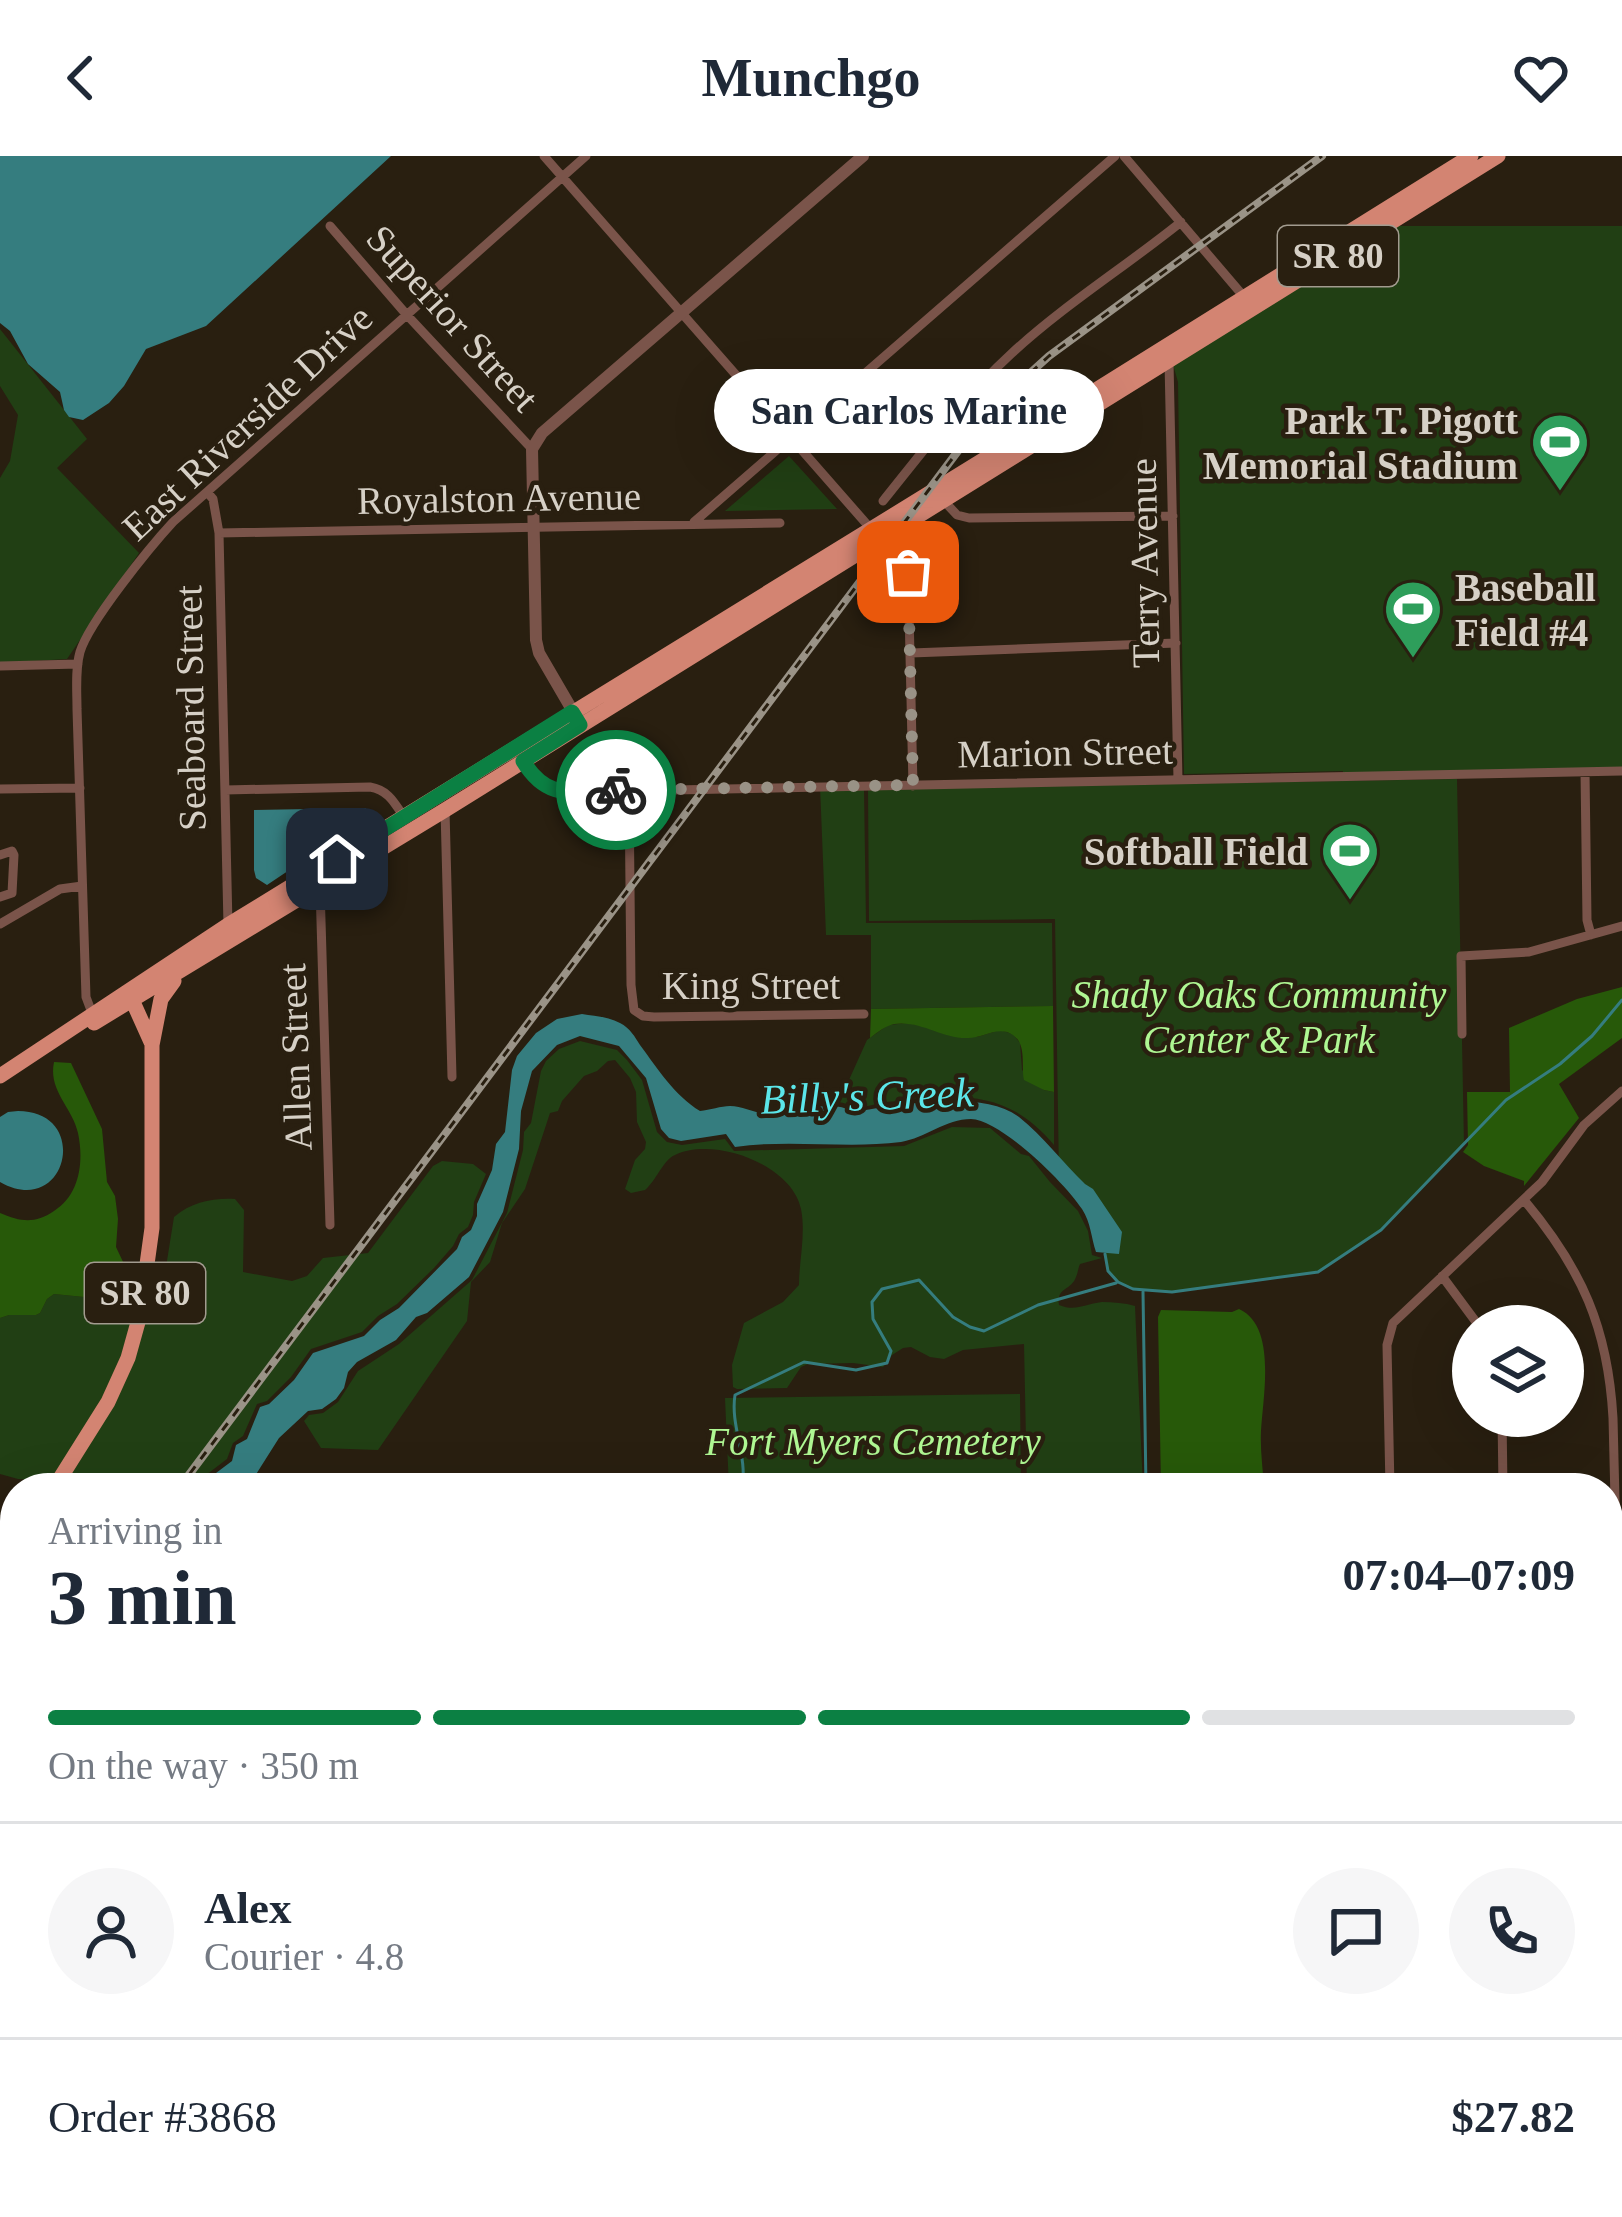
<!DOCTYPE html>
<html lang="en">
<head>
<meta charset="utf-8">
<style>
  :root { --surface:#fff; --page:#f6f6f7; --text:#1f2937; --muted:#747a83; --line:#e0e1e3; --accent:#0b8043 }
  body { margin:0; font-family:"Times New Roman",serif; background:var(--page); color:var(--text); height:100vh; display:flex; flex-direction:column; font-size:45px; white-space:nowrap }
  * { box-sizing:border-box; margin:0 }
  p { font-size:39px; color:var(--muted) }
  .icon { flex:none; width:66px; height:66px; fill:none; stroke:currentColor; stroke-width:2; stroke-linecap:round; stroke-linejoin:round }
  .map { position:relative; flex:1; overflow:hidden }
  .side { position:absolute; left:0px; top:1317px; width:1623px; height:744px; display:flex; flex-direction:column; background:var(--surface); border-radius:48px 48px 0 0; box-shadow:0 12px 48px #0002 }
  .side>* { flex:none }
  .controls { position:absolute; left:1452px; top:1149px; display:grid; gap:24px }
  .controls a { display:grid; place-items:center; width:132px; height:132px; border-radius:50%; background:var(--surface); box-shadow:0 12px 48px #0002; font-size:60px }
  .pin { position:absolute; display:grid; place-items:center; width:102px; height:102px; color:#fff; margin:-51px; border-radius:24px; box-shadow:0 6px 18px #0006 }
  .courier { position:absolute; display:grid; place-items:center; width:120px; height:120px; margin:-60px; border:9px solid #0b8043; border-radius:50%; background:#fff; color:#222; box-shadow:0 3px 15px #0007 }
  .bubble { position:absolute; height:84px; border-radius:42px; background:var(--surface); box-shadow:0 12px 48px #0002; font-size:39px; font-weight:800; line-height:84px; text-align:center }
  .headline em { font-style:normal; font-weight:800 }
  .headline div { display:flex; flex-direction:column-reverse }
  .headline { display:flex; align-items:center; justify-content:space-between; height:204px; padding:0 48px }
  h1 { font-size:78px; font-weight:800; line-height:90px }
  .bar { display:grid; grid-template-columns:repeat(4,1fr); gap:18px 12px; align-content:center; height:144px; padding:0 48px }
  .bar i { height:15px; border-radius:9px; background:var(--line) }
  .bar .selected { background:var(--accent) }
  .bar p { grid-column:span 4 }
  .line { display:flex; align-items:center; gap:30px; padding:0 48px; border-top:3px solid var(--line) }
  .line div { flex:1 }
  .round { display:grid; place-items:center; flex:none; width:126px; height:126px; border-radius:63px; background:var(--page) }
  header { display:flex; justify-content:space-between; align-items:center; height:156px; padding:0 48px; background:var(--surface); font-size:54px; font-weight:800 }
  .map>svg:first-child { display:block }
  .green { fill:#213f14 }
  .forest { fill:#275909 }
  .water { fill:#357d7f }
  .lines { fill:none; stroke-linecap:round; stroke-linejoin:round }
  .stream { stroke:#357d7f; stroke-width:3 }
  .minor { stroke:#7a544a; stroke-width:9 }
  .tertiary { stroke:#7a544a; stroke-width:12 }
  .primary { stroke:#d38472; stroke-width:15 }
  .rail-casing { stroke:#9a9387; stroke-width:8 }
  .rail { stroke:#291f10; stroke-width:3; stroke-dasharray:9; stroke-linecap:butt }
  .done { stroke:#999286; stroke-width:12; stroke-dasharray:0 21.6 }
  .route { stroke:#0b8043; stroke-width:15 }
  .labels { text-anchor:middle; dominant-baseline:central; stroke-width:9; stroke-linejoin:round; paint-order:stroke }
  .shield { fill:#291f10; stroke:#a29b8f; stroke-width:3 }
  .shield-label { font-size:36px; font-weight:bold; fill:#d6d0c6 }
  .street-label { font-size:39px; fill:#d6d0c6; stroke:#291f10 }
  .poi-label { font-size:39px; font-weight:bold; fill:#d6d0c6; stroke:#291f10; text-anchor:end }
  .park-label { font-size:39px; font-style:italic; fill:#aff793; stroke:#291f10 }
  .water-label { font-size:42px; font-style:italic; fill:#5be6e9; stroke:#291f10 }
</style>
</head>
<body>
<header><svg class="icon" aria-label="back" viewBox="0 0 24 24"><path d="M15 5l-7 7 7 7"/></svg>Munchgo<svg class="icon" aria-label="heart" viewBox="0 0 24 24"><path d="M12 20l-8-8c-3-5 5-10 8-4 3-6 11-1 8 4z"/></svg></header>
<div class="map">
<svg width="1622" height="2061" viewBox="0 0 1622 2061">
  <rect width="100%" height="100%" fill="#291f10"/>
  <path class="green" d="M 1386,70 L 1622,70 L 1622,613 L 1343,620 L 1343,615 L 1184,618 L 1178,226 L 1172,205 Z
    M 0,173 L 87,283 L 57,312 L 139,397 L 67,503 L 0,507 L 0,322 L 10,305 L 18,259 L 0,230 Z
    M 789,300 L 837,353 L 725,355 Z
    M 1457,623 L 1464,989 L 1381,1074 L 1318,1116 L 1172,1136 L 1133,1133 L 1118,1126 L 1108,1115 L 1101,1071 L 1059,1021 L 1055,763 L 869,765 L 868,633 Z
    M 820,630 L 864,633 L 866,767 L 1052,767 L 1053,850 L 871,853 L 871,779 L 826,779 Z
    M 908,867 L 977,881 L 1000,874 L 1013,878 L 1020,887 L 1022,914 L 1044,934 L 1054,936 L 1054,989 C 1005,930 955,939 886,946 C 877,947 865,952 857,951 C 851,950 845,947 839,946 L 867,884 L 888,869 Z
    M 580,885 L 617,894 L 627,904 L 642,924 L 657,976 L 667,986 L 682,989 L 725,983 L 734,995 L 904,990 L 952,971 L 990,972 L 1021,998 L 1029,1000 L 1050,1026 L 1078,1055 L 1088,1075 L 1092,1099 L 1102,1102 L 1080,1108 C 1078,1112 1078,1117 1076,1121 C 1071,1135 1056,1131 1059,1149 C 1076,1156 1084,1148 1102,1146 C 1113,1146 1125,1147 1135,1150 L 1143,1332 L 1027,1332 L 1024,1188 L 963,1194 L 944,1203 L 930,1201 L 911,1191 L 903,1192 L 892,1199 L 883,1211 L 853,1207 L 808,1208 L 801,1211 L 787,1232 L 737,1233 L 733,1231 L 732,1209 L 744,1167 L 783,1146 L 799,1129 C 799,1105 806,1078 801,1053 C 792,1008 713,980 675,999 C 663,1004 656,1025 645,1034 L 631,1037 L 625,1033 L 635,1004 L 645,993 L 646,986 L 637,966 L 636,936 L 630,922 L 615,904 L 608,905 L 597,915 L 584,920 L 562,945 L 558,955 L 550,957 L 525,1033 L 502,1067 L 490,1106 L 471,1126 L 467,1165 L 378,1294 L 321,1292 L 304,1265 L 309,1259 L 323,1257 L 338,1246 L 358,1215 L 399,1188 L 472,1124 L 507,1057 L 523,994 L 524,976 L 531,967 L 541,915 L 546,905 L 559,893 Z
    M 442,1005 L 473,1008 L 486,1018 L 474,1046 L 473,1059 L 468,1071 L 459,1078 L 453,1090 L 434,1112 L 397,1148 L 378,1160 L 362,1176 L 311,1193 L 291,1221 L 267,1245 L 257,1248 L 243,1280 L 233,1287 L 227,1303 L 193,1329 L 182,1332 L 158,1326 L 104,1330 L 63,1327 L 149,1138 L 162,1136 L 174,1061 C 192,1046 212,1042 235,1043 L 244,1054 L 243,1116 L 292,1125 L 307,1120 L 323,1102 L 368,1097 L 433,1010 Z
    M 123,1133 L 140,1136 L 115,1220 L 53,1325 L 18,1323 L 0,1318 L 0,1162 L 9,1159 L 36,1159 L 40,1157 L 47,1143 L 54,1138 L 94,1142 Z
    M 1020,1238 L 1021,1332 L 729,1332 L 725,1242 Z
    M 656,2046 L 944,2046 L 944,2061 L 656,2061 Z"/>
  <path class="forest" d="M 1622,831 L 1622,882 L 1559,928 L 1579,962 L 1524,1030 L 1524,1025 L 1484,1010 L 1463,996 L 1468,989 L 1467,936 L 1510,936 L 1509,872 L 1577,843 Z
    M 1053,850 L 1054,936 L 1044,934 L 1024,924 C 1021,910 1027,889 1013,879 C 999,869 983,882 968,882 C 942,883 921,864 894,868 C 885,870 878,876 870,882 L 871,853 Z
    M 54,906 L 71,907 L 102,973 L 107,1026 L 115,1040 L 118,1063 L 116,1091 L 125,1110 L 126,1126 L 123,1133 L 94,1142 L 54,1138 L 47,1143 L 40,1157 L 36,1159 L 9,1159 L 0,1162 L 0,1057 C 21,1066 35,1068 54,1055 C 80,1039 84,1005 78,977 C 72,951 48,935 54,906 Z
    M 1239,1153 C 1277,1170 1263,1240 1261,1275 C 1260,1294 1263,1313 1264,1332 L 1161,1332 L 1158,1161 L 1161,1154 L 1232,1156 Z"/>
  <path class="water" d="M 0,0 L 391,0 L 206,170 L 146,193 L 124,230 L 109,247 L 83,264 L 69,261 L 64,254 L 60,236 L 28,208 L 10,175 L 0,167 Z
    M 365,652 L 373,658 L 267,729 L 256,722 L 254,714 L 254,654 Z
    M 582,858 C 595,860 609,861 620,867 C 630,872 635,881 640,889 C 658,913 674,939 700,955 C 710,954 721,950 730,950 C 746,950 761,961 778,959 C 801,956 829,942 854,956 C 897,949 982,933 1019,961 C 1043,980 1063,1007 1085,1028 L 1093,1033 L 1122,1076 L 1119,1098 L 1096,1096 C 1091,1081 1091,1067 1082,1053 C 1065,1027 1001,964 971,963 C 946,963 925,982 901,986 C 846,993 790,983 735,991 L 726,978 L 681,985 L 669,982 L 661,973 L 646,922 L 619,890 L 580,880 L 557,889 L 532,915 L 521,955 L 519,993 L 503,1056 L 469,1121 L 427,1157 L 416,1161 L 396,1184 L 357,1206 L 348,1216 L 344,1232 L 336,1243 L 322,1253 L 308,1255 L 279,1282 L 253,1323 L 225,1332 L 196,1332 L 232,1305 L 236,1289 L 247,1283 L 260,1251 L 269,1248 L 294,1224 L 313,1197 L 364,1180 L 380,1164 L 399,1152 L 457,1093 L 462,1081 L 471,1074 L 477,1060 L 477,1048 L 492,1014 L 496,988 L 505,976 L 512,914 L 517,900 L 536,877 L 557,863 Z
    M 18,955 C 92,955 67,1064 0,1026 L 0,961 L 8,956 Z"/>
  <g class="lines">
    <path class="stream" d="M 1105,1098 L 1108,1115 L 1118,1126 L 1133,1133 L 1172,1136 L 1318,1116 L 1381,1074 L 1506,944 L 1560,908 L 1592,880 L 1622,844
      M 1143,1136 L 1146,1332
      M 742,1332 C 748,1300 730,1270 735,1239 L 804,1206 L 856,1214 L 887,1207 L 891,1195 L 873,1163 L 872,1146 L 882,1133 L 919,1124 L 953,1161 L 970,1171 L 984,1175 L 1038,1149 L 1116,1127
      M 674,2046 L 674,2061"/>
    <path class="minor" d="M 544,0 L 871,373
      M 1124,0 L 1245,142
      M 330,70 L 406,158 L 532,293
      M 1169,206 L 1178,624
      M 207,336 L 213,343 L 219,377 L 228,769
      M 883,345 C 924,294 963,242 1011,198 C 1064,149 1125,111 1181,66
      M 944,345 L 957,359 L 969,362 L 1173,360
      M 694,366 L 1115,0
      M 907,368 L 913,630
      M 219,377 L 780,367
      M 911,497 L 1176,487
      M 0,510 L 78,508
      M 523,605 C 536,626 545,635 571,636 L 1622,615
      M 1585,616 L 1587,764 L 1591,779
      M 0,633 L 80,632
      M 225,634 L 370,631 C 388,634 394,646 404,661
      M 629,634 L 631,829 L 634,854 L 643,860 L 654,861 L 864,858
      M 445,654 L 452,921
      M 0,699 L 12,695 L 14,699 L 12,737 L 0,741
      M 320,731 L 330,1069
      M 0,768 L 60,733 L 82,730
      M 92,857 L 86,841 L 77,553 C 77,535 75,514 80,496 C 89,466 150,391 173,366 L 586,0
      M 1462,878 L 1461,800 L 1529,796 L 1622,770
      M 1524,1044 C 1582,1113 1608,1172 1613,1262 L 1622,1632
      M 1442,1120 L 1479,1170
      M 1502,1260 L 1503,1332
      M 1390,1332 L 1387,1189 L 1393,1167 L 1542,1026 L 1584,969 L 1622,935
      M 1608,1917 L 1622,1917
      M 391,2046 L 391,2061
      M 950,2046 L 951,2061
      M 1288,2046 L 1288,2061
      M 1433,2046 L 1433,2061
      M 131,2048 L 250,2046
      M 1531,2061 L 1533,2046"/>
    <path class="tertiary" d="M 578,564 L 539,497 L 536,484 L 532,293 L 542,277 L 863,0
      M 1608,1702 L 1622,1702
      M 0,1721 L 15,1720"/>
    <path class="primary" d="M 129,837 L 151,886
      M 94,867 L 445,654 L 1498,0
      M 0,920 L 228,769 L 1014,285 L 1471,0
      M 54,1332 L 108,1246 L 128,1202 L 140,1159 L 152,1072 L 152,889 L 161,843 L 174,825
      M 0,1406 L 15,1385"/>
    <g class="rail-casing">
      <path id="rail" d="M 179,1332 L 964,287 L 1008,237 L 1049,200 L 1322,0
        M 0,1570 L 15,1550"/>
    </g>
    <use href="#rail" class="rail"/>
  </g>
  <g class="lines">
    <path class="done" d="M 616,634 L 913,629 L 908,416"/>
    <path class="route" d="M 337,703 L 572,556 L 580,569 L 523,605 C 548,646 573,635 616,634"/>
  </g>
  <defs>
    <g id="stadium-pin" transform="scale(3)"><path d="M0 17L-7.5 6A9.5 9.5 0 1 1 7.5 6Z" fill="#2e9e5b" stroke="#291f10"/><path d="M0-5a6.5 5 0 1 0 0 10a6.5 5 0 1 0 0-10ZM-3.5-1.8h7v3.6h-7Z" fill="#fff"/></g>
  </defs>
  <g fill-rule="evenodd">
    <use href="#stadium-pin" x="1560" y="286"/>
    <use href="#stadium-pin" x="1413" y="453"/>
    <use href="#stadium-pin" x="1350" y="695"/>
  </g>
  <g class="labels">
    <g class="shield">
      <rect x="1278" y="70" width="120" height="60" rx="9"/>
      <rect x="85" y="1107" width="120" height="60" rx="9"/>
    </g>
    <g class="shield-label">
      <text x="1338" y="100">SR 80</text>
      <text x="145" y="1137">SR 80</text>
    </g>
    <g class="street-label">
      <text transform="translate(453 162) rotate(48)">Superior Street</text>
      <text transform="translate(247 266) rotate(-43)">East Riverside Drive</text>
      <text transform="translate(499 342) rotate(-1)">Royalston Avenue</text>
      <text transform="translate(1144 407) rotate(-91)">Terry Avenue</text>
      <text transform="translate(190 552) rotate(-91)">Seaboard Street</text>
      <text transform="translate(1065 596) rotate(-1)">Marion Street</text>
      <text x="751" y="829">King Street</text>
      <text transform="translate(295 901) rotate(-92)">Allen Street</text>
    </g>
    <g class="poi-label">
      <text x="1518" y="264">Park T. Pigott<tspan x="1518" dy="45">Memorial Stadium</tspan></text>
      <text x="1455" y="431" text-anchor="start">Baseball<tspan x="1455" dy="45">Field #4</tspan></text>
      <text x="1308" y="695">Softball Field</text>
    </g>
    <g class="park-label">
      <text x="1259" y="838">Shady Oaks Community<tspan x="1259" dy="45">Center &amp; Park</tspan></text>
      <text x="873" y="1285">Fort Myers Cemetery</text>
    </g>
    <g class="water-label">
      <text transform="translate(867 940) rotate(-2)">Billy's Creek</text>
    </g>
  </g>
</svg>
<div class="controls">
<a><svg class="icon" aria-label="layers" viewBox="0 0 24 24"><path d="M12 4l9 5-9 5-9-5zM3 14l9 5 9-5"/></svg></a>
</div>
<div class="pin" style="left:908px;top:416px;background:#ea580c"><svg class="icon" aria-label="bag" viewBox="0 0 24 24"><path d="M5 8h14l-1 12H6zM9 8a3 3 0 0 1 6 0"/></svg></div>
<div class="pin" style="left:337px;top:703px;background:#1f2937"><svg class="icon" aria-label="home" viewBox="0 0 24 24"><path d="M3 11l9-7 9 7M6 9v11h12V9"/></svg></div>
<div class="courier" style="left:616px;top:634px"><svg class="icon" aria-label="bike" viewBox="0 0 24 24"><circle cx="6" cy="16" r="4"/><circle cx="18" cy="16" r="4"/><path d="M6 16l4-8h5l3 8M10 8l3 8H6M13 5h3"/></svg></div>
<div class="bubble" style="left:714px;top:213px;width:390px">San Carlos Marine</div>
<section class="side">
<div class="headline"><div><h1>3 min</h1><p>Arriving in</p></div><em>07:04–07:09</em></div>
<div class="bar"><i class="selected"></i><i class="selected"></i><i class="selected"></i><i></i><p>On the way · 350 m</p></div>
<div class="line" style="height:216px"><a class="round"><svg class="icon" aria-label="person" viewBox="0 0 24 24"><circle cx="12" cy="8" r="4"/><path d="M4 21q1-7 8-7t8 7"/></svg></a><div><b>Alex</b><p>Courier · 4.8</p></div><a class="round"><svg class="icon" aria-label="chat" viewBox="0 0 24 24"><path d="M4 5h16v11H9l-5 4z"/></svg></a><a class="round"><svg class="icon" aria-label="phone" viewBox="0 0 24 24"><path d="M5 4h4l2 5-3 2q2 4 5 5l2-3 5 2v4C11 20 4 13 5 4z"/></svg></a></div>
<div class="line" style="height:156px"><div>Order #3868</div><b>$27.82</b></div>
</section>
</div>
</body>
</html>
